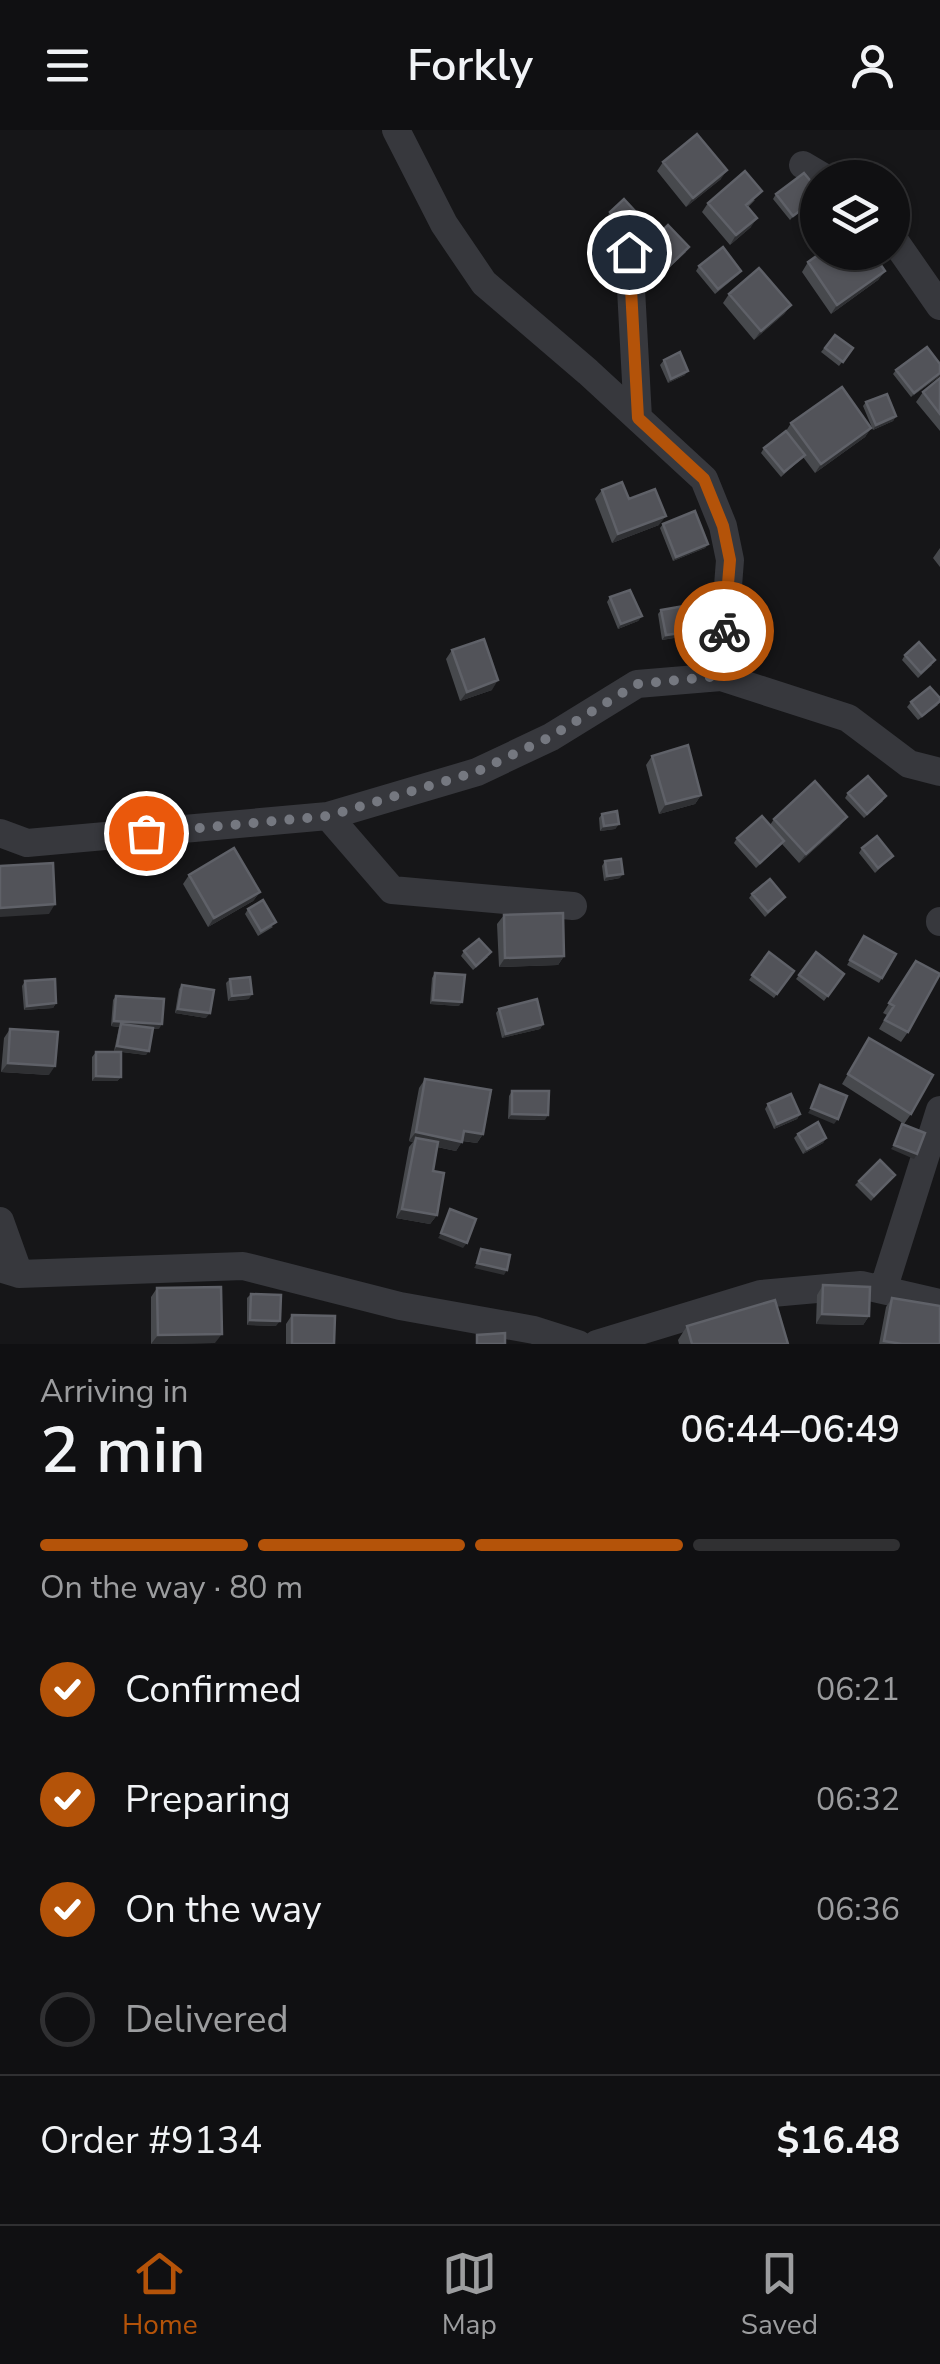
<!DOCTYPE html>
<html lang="en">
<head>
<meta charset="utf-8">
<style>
  :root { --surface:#101012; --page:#1e1e20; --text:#f1f3f6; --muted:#9c9d9f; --line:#303032; --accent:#b45309 }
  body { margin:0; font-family:"Nunito Sans",sans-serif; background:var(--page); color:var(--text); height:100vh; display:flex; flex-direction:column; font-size:38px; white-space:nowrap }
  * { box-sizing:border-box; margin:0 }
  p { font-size:32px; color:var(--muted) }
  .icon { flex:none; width:55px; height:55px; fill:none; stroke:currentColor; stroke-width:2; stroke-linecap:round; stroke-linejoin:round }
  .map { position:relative; height:1214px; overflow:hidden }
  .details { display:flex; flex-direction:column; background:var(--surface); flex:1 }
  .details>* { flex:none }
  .buttons { position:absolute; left:800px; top:30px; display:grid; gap:20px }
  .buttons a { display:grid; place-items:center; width:110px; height:110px; border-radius:50%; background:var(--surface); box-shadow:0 2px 8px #0004,0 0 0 2px var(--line); font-size:50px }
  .pin { position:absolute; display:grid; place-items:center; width:85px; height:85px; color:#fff; margin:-42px; border:5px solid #fff; border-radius:50%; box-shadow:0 2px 10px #0007 }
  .courier { position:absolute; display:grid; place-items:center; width:100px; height:100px; margin:-50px; border:8px solid #b45309; border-radius:50%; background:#fff; color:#222; box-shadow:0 2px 12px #0007 }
  .overview em { font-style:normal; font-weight:600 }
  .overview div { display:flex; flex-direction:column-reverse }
  .overview { display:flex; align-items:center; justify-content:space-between; height:170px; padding:0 40px }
  h1 { font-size:65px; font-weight:600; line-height:75px }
  .bar { display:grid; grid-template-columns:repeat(4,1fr); gap:15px 10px; align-content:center; height:120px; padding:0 40px }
  .bar i { height:12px; border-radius:8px; background:var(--line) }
  .bar .active { background:var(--accent) }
  .bar p { grid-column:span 4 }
  .line { display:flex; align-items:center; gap:25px; padding:0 40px; border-top:2px solid var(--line) }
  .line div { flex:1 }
  ol { padding:0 40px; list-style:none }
  li { display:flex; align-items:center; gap:30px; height:110px }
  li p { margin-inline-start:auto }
  li .icon { padding:10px; border-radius:50%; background:var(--accent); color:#fff; stroke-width:4 }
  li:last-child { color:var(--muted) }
  li i { width:55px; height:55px; border:5px solid var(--line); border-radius:50% }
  header { display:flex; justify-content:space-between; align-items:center; height:130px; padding:0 40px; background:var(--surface); font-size:45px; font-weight:600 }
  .dock { display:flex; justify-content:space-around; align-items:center; height:140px; border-top:2px solid var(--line); background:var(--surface); font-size:28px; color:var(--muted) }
  .dock a { display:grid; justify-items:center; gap:5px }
  .dock .active { color:var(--accent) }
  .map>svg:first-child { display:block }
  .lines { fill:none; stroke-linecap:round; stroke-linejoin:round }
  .minor { stroke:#37383d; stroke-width:28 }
  .wall { fill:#47494d }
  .shaded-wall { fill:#2f3033 }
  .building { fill:#525359; stroke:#5f6168; stroke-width:2.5 }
  .done { stroke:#757880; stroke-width:10; stroke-dasharray:0 18 }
  .route { stroke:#b45309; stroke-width:12 }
</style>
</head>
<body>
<header><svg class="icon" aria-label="menu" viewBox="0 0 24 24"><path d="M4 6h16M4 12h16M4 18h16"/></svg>Forkly<svg class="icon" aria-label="person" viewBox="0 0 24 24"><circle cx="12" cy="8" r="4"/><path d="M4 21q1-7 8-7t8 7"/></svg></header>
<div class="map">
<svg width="940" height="1214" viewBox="0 0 940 1214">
  <rect width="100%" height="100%" fill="#161618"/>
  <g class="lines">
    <path class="minor" d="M 396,0 L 444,94 L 484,153 L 588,242 L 704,349 L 723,396 L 730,430 L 721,547
      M 803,35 L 825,48
      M 892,107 L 940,176
      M 629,122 L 638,288
      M 328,686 L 392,760 L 573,776
      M 0,703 L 27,713 L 328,686 L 477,642 L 551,607 L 637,554 L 721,547 L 848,588 L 909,634 L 940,642
      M 940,792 L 940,791
      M 0,1091 L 19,1144 L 0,1138
      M 19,1144 L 243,1136 L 400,1176 L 534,1200 L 578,1214
      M 883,1160 L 940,980
      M 597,1214 L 761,1164 L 861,1155 L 940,1173"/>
  </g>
  <path class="wall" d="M 663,32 L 721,49 L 686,77 L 657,41 Z
    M 818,60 L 790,90 L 773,69 L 776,64 Z
    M 755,70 L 748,77 L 751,97 L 730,115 L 702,82 L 708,73 Z
    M 610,82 L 632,86 L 619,99 L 607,87 Z
    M 593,120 L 615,132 L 602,142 L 589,125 Z
    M 686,122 L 655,151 L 635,129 L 638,124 Z
    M 808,132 L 885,141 L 878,150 L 831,184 L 802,142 Z
    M 699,136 L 741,141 L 738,145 L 715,164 L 696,141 Z
    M 729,164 L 791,175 L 784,184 L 754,210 L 723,173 Z
    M 835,205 L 853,218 L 839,236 L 821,222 Z
    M 664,230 L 685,245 L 668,253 L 660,235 Z
    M 940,234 L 940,246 L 911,267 L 893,244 L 896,240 Z
    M 940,248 L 940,301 L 916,272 L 923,262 Z
    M 866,272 L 896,286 L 893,291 L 873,300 L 863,276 Z
    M 791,293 L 871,298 L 865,307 L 815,343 L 803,327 L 781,347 L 761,323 L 764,318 L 786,301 Z
    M 602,360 L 629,369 L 659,395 L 612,413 L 595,369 Z
    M 663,394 L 708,414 L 705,418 L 673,431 L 660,398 Z
    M 940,418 L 940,437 L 933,428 Z
    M 610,467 L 642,486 L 638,491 L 618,499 L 607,472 Z
    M 661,480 L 692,505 L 662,510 L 658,484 Z
    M 452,520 L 492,560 L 460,571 L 446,529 Z
    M 905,525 L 932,535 L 918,548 L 902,530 Z
    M 911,572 L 938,575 L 918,590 L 907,577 Z
    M 652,626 L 701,665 L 695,674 L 659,684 L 646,635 Z
    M 848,663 L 883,671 L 864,688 L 845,668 Z
    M 602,684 L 619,694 L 615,699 L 600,701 L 599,688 Z
    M 774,689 L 840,696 L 799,733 L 782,714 L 756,738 L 734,713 L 737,708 L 770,695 Z
    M 862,718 L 893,726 L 875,743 L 859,723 Z
    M 605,731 L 620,748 L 604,751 L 602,736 Z
    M 189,745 L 260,762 L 253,771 L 208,797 L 183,754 Z
    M 752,764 L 785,767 L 765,787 L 749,768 Z
    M 248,779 L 273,797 L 258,806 L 245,784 Z
    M 504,785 L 564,826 L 558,835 L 499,837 L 497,794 Z
    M 864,806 L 882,848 L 879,853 L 847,835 Z
    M 464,821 L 488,827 L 473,840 L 461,826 Z
    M 769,822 L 794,841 L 774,868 L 749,850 Z
    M 816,822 L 844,844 L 824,871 L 796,849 Z
    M 916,831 L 908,902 L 901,912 L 879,899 L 887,885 L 883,883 Z
    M 435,843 L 459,876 L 430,874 L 432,848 Z
    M 230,849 L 249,869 L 228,871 L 226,853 Z
    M 25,851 L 56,873 L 53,878 L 24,880 L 22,856 Z
    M 182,855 L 206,888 L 175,883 L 179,859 Z
    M 116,866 L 159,899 L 153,899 L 146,925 L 114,921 L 119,897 L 111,896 L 113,870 Z
    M 499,879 L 543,894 L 540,899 L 502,908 L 496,883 Z
    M 10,899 L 49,945 L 1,942 L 4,908 Z
    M 869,908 L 911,984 L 904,994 L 842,954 Z
    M 96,922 L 121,947 L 117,951 L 92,951 L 92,927 Z
    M 425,949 L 483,1004 L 477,1013 L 462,1011 L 456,1021 L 437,1017 L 433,1041 L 437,1085 L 430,1094 L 396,1088 L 409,1017 L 413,1012 L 409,1011 L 419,958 Z
    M 512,961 L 545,990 L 508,989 L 509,966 Z
    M 768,974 L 800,984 L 797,989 L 774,999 L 765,979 Z
    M 798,1004 L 826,1008 L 823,1013 L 803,1024 L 794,1008 Z
    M 895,1045 L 871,1071 L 855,1055 L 859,1051 Z
    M 823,1155 L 869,1186 L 863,1195 L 816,1194 L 817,1165 Z
    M 157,1158 L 215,1213 L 151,1214 L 151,1167 Z
    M 251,1164 L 276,1196 L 247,1195 L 247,1168 Z
    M 892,1168 L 940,1214 L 879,1214 L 886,1177 Z
    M 292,1185 L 334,1214 L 286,1214 L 286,1194 Z
    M 687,1196 L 788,1214 L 679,1214 L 678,1210 Z"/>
  <path class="shaded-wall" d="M 727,40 L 721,49 L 686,77 L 693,68 Z
    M 757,88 L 751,97 L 730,115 L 736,105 Z
    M 885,141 L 878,150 L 831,184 L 837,175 Z
    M 791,175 L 784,184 L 754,210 L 761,201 Z
    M 688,241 L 685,245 L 668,253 L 671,249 Z
    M 940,243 L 940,246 L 911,267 L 914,263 Z
    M 896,286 L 893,291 L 873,300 L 876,295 Z
    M 871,298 L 865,307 L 815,343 L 821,334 Z
    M 666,386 L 659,395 L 612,413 L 618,404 Z
    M 708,414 L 705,418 L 673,431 L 676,427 Z
    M 642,486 L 638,491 L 618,499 L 621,494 Z
    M 695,501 L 692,505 L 662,510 L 666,505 Z
    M 498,550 L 492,560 L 460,571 L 467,562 Z
    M 701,665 L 695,674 L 659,684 L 666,674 Z
    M 847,687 L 840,696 L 799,733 L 806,724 Z
    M 619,694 L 615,699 L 600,701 L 604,696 Z
    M 623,744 L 620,748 L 604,751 L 607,746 Z
    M 260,762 L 253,771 L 208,797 L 214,788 Z
    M 55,774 L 49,784 L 0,787 L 0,778 Z
    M 564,826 L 558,835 L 499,837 L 505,828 Z
    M 252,864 L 249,869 L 228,871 L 232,866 Z
    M 433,870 L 462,872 L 459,876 L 430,874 Z
    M 56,873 L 53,878 L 24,880 L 27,876 Z
    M 178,879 L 210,883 L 206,888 L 175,883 Z
    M 114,891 L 162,894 L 159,899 L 120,897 L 121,894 L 119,897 L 111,896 Z
    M 543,894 L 540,899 L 502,908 L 506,904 Z
    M 117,916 L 149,921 L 146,925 L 114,921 Z
    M 8,933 L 55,936 L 49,945 L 1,942 Z
    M 96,946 L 121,947 L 117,951 L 92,951 Z
    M 811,978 L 838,989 L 834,994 L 808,983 Z
    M 512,984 L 548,985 L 545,990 L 508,989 Z
    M 800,984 L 797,989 L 774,999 L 777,994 Z
    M 464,1001 L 483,1004 L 477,1013 L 458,1010 Z
    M 416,1002 L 462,1012 L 456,1021 L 415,1012 L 416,1008 L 413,1012 L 409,1011 Z
    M 826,1008 L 823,1013 L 803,1024 L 807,1019 Z
    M 894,1015 L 917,1024 L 914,1029 L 891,1019 Z
    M 402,1079 L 437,1085 L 430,1094 L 396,1088 Z
    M 441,1103 L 467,1113 L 463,1118 L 438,1108 Z
    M 477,1133 L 507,1140 L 504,1145 L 474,1138 Z
    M 822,1184 L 869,1186 L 863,1195 L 816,1194 Z
    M 250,1190 L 280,1191 L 276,1196 L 247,1195 Z
    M 222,1204 L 215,1213 L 151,1214 L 158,1205 Z"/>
  <path class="building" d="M 697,4 L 727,40 L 693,68 L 663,32 Z
    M 745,41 L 762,61 L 746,75 L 757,88 L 736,105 L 708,73 Z
    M 804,43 L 818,60 L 818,67 L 793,86 L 776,64 Z
    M 624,69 L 635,81 L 622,94 L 610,82 Z
    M 668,95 L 689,117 L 659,146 L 638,124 Z
    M 606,110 L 619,127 L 606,137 L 593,120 Z
    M 723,117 L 741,141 L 718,159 L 699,136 Z
    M 822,122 L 872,122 L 885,141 L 837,175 L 808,132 Z
    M 759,138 L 791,175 L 761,201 L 729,164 Z
    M 835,205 L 853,218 L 843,232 L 825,218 Z
    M 927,217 L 940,234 L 940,243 L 914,263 L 896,240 Z
    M 680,222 L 688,241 L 671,249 L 664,230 Z
    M 940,248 L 940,284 L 923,262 Z
    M 842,257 L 871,298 L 821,334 L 791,293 Z
    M 887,264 L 896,286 L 876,295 L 866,272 Z
    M 786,301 L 805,325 L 784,342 L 764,318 Z
    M 622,352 L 629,369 L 655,359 L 666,386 L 618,404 L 602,360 Z
    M 695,381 L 708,414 L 676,427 L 663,394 Z
    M 630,460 L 642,486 L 621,494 L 610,467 Z
    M 690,475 L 695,501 L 666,505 L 661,480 Z
    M 484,509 L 498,550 L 467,562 L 452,520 Z
    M 919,512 L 935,530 L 921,543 L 905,525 Z
    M 930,557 L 940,568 L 940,571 L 922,586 L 911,572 Z
    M 688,615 L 701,665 L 666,674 L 652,626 Z
    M 868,646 L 886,666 L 867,684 L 848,663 Z
    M 815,651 L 847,687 L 806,724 L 774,689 Z
    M 617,681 L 619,694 L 604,696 L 602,684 Z
    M 762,686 L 784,711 L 760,733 L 737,708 Z
    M 877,706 L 893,726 L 878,738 L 862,718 Z
    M 234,718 L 260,762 L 214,788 L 189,745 Z
    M 621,729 L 623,744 L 607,746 L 605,731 Z
    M 53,733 L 55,774 L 0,778 L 0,736 Z
    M 770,749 L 785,767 L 768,782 L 752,764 Z
    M 263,770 L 276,792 L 261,801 L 248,779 Z
    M 563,783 L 564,826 L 505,828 L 504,785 Z
    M 864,806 L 896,824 L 882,848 L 850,830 Z
    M 479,809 L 491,822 L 476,836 L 464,821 Z
    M 769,822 L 794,841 L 777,864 L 752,845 Z
    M 816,822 L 844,844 L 828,866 L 799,845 Z
    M 916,831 L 940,844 L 908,902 L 885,890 L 894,876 L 889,873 Z
    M 435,843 L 465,845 L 462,872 L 433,870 Z
    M 250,847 L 252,864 L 232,866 L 230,849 Z
    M 55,849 L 56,873 L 27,876 L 25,851 Z
    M 182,855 L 214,860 L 210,883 L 178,879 Z
    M 116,866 L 164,869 L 162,894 L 114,891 Z
    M 537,869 L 543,894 L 506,904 L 499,879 Z
    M 121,894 L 153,898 L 149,921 L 117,916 Z
    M 10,899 L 58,902 L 55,936 L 8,933 Z
    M 869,908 L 933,945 L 911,984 L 848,944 Z
    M 96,922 L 121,922 L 121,947 L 96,946 Z
    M 425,949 L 491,960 L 483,1004 L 464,1001 L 462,1012 L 416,1002 Z
    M 820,955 L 847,966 L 838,989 L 811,978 Z
    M 512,961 L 549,961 L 548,985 L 512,984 Z
    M 791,964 L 800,984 L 777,994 L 768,974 Z
    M 818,992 L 826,1008 L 807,1019 L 798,1004 Z
    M 902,994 L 925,1003 L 917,1024 L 894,1015 Z
    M 416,1008 L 438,1012 L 433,1041 L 444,1043 L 437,1085 L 402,1079 Z
    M 880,1030 L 895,1045 L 874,1066 L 859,1051 Z
    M 450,1079 L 476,1089 L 467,1113 L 441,1103 Z
    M 481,1119 L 510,1125 L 507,1140 L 477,1133 Z
    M 823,1155 L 870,1157 L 869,1186 L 822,1184 Z
    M 221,1157 L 222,1204 L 158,1205 L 157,1158 Z
    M 251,1164 L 281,1165 L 280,1191 L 250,1190 Z
    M 892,1168 L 940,1176 L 940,1214 L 902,1214 L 884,1211 Z
    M 775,1170 L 788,1214 L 692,1214 L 687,1196 Z
    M 292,1185 L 335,1186 L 334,1214 L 292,1214 Z
    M 505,1203 L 505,1214 L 477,1214 L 477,1205 Z"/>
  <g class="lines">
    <path class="done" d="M 146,703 L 328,686 L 476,642 L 550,607 L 637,554 L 721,546 L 724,501"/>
    <path class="route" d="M 629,122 L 638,288 L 704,349 L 723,396 L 730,430 L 724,501"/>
  </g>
</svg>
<div class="buttons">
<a><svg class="icon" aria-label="layers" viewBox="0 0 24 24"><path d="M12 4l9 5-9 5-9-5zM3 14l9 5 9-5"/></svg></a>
</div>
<div class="pin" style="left:146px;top:703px;background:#ea580c"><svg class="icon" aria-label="bag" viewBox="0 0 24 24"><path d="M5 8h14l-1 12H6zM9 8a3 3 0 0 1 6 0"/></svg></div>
<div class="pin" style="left:629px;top:122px;background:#1f2937"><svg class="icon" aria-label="home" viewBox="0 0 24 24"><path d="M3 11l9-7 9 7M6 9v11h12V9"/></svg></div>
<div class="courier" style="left:724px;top:501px"><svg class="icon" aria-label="bike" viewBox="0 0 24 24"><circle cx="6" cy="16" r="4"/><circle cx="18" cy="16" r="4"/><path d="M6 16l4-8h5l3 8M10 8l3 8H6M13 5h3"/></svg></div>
</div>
<section class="details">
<div class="overview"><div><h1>2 min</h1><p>Arriving in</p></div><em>06:44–06:49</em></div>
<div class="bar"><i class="active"></i><i class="active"></i><i class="active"></i><i></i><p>On the way · 80 m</p></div>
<ol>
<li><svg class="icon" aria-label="check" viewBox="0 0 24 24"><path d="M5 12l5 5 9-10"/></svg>Confirmed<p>06:21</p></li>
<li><svg class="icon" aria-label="check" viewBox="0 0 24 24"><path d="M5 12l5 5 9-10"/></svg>Preparing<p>06:32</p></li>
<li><svg class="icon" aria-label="check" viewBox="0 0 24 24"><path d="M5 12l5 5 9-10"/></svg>On the way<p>06:36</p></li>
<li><i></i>Delivered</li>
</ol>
<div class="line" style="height:130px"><div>Order #9134</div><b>$16.48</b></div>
</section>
<nav class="dock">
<a class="active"><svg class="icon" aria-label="home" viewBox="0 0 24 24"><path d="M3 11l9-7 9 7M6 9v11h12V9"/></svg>Home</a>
<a><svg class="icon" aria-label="map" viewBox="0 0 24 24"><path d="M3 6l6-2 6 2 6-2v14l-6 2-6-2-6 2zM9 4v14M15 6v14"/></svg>Map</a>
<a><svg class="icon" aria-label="saved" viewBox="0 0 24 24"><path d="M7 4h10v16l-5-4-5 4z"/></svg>Saved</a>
</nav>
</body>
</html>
